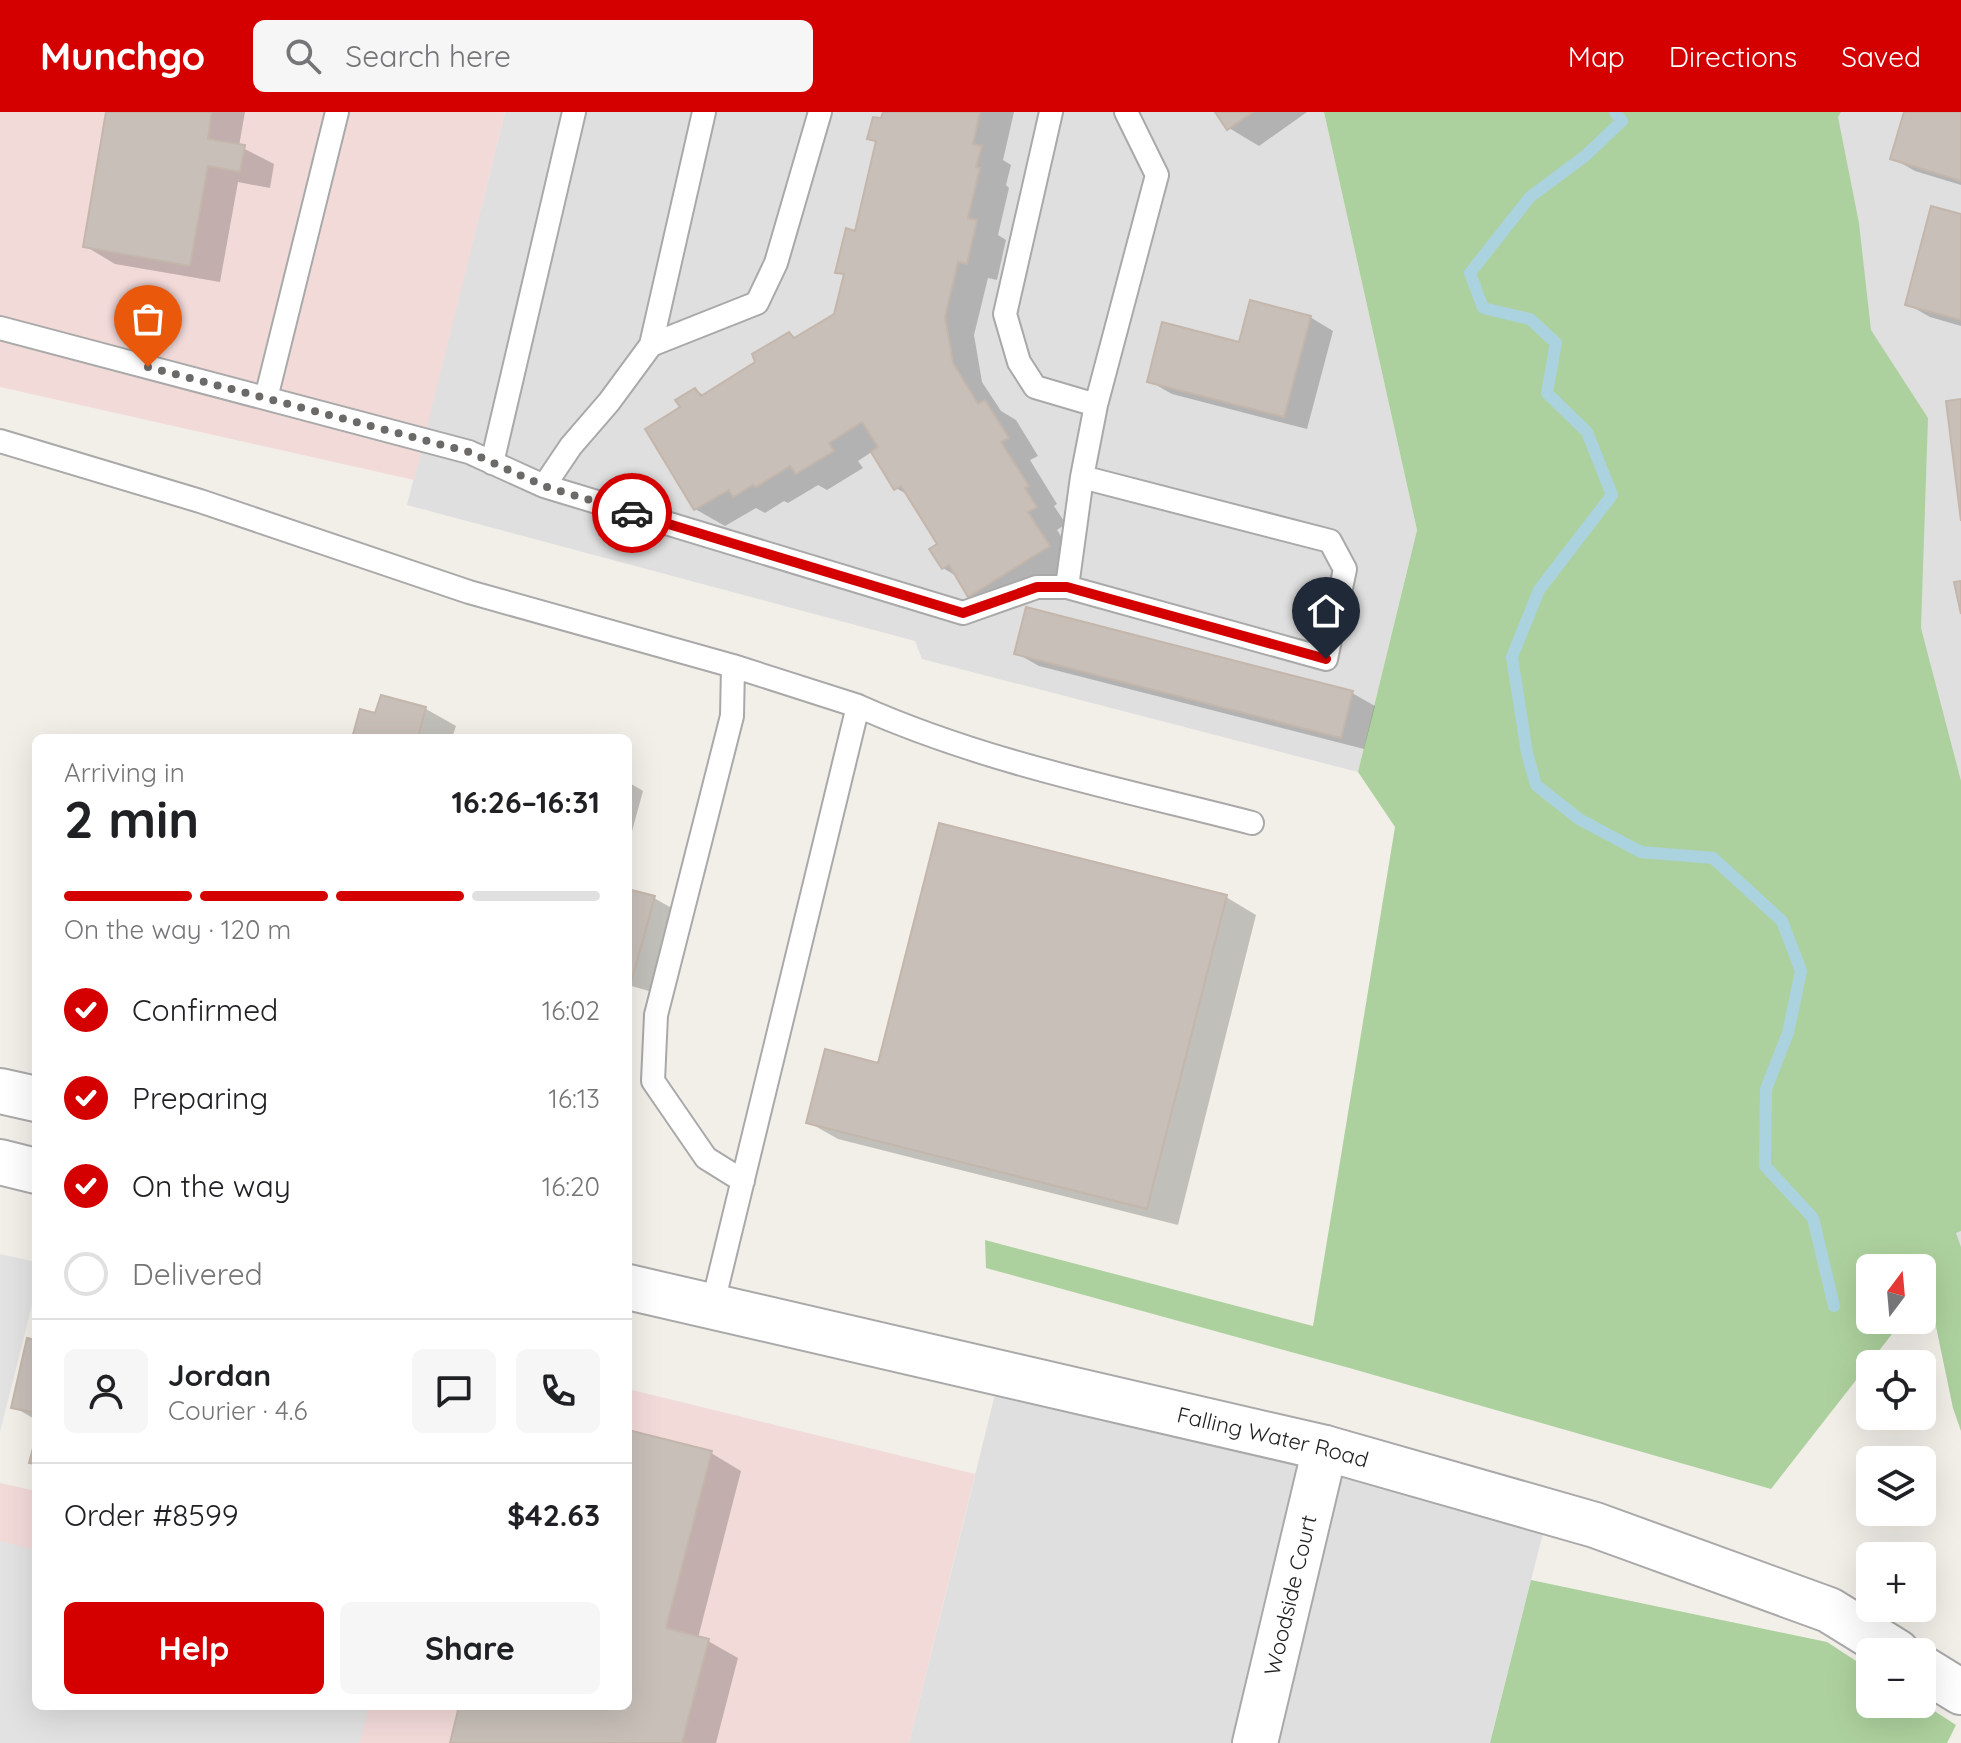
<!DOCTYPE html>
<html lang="en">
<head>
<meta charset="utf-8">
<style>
  :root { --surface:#fff; --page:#f6f6f6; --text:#202124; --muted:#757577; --line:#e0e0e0; --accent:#d40000 }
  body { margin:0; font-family:Quicksand,sans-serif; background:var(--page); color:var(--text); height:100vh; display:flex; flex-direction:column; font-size:30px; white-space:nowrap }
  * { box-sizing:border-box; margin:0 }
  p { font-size:26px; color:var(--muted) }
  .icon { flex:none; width:44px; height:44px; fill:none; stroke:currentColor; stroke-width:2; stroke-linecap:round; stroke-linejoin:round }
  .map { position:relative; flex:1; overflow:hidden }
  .details { position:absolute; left:32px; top:622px; width:600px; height:976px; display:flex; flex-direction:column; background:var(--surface); border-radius:12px; box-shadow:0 8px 32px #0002 }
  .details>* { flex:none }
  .needle { width:52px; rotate:16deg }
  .fabs { position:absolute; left:1856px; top:1142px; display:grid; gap:16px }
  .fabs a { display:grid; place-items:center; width:80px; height:80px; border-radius:12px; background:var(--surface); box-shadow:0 8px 32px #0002; font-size:40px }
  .pin { position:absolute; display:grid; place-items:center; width:68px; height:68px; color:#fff; margin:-82px -34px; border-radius:50% 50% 50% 0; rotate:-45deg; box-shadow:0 0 8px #0007 }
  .pin .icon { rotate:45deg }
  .courier { position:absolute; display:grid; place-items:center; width:80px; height:80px; margin:-40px; border:6px solid #d40000; border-radius:50%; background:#fff; color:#222; box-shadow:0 2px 10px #0007 }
  .summary em { font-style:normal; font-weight:700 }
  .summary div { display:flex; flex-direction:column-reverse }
  .summary { display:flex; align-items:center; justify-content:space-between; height:136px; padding:0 32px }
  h1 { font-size:52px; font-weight:700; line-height:60px }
  .bar { display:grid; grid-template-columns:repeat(4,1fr); gap:12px 8px; align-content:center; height:96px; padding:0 32px }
  .bar i { height:10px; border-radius:6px; background:var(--line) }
  .bar .current { background:var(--accent) }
  .bar p { grid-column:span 4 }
  .line { display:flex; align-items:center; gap:20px; padding:0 32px; border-top:2px solid var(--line) }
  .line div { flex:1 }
  .round { display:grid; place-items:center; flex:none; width:84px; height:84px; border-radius:12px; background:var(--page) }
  ol { padding:0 32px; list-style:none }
  li { display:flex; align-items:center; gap:24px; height:88px }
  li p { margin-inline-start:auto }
  li .icon { padding:8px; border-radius:50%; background:var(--accent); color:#fff; stroke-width:4 }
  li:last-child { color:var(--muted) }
  li i { width:44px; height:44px; border:4px solid var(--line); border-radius:50% }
  .button { display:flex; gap:16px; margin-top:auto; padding:16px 32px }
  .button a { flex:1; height:92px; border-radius:12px; background:var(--accent); color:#fff; font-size:32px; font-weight:700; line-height:92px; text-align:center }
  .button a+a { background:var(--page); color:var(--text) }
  header { display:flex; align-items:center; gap:48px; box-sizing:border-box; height:112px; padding:0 40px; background:var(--accent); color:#fff }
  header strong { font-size:38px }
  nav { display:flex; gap:44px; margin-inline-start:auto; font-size:28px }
  .search { width:560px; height:72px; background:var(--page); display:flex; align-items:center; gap:20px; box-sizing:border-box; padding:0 28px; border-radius:12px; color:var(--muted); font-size:30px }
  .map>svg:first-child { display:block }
  .residential { fill:#e0dfdf }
  .commercial { fill:#f2dad9 }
  .forest { fill:#add19e }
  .parking { fill:#e2e2e2 }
  .shadow { fill:#0003 }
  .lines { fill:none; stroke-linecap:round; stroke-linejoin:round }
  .stream { stroke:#aad3df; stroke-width:12 }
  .building { fill:#c7bfb8; stroke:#c4b6ab; stroke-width:2 }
  .lane-casing { stroke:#a9a9a9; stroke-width:26 }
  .street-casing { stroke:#a9a9a9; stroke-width:48 }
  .lane { stroke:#fff; stroke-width:22 }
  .street { stroke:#fff; stroke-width:44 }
  .done { stroke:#6b6a68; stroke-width:8; stroke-dasharray:0 14.4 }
  .route { stroke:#d40000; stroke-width:10 }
  .labels { text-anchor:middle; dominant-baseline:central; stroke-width:6; stroke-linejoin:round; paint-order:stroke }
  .street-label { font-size:22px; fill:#222; stroke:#fff }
</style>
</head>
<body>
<header>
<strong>Munchgo</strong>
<div class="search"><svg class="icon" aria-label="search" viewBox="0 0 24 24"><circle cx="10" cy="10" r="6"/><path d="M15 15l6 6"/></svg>Search here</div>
<nav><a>Map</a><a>Directions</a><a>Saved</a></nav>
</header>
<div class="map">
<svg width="1961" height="1631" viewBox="0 0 1961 1631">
  <rect width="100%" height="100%" fill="#f2efe9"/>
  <path class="residential" d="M 505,0 L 1324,0 L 1417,418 L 1358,660 L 922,547 L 915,529 L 407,393 Z
    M 1810,0 L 1961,0 L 1961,1319 L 1953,1296 L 1819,654 Z
    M 1000,1262 L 1543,1421 L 1490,1631 L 909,1631 Z"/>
  <path class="commercial" d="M 0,0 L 505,0 L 414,368 L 0,275 Z
    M 628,1277 L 975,1362 L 909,1631 L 0,1631 L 0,1371 L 36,1379 L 36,1594 L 628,1594 Z"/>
  <path class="forest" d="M 1324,0 L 1841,0 L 1838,5 L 1859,111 L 1871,218 L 1928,306 L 1921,516 L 1961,669 L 1961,1119 L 1956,1121 L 1961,1135 L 1961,1319 L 1953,1296 L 1928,1176 L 1922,1183 L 1922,1156 L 1870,1156 L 1870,1208 L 1903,1208 L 1771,1377 L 1353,1257 L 986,1156 L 985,1128 L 1313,1214 L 1395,715 L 1358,660 L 1417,418 Z
    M 1531,1468 L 1827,1530 L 1870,1558 L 1870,1592 L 1922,1591 L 1956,1613 L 1947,1631 L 1490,1631 Z"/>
  <path class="parking" d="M 0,1142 L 36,1150 L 36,1177 L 0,1320 Z
    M 0,1429 L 36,1438 L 36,1594 L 369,1594 L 360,1631 L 0,1631 Z"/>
  <path class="shadow" d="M 108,0 L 245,0 L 239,34 L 274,52 L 270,76 L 238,70 L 220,170 L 115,152 L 85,134 Z
    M 885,0 L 1014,0 L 1003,48 L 1011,53 L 1006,73 L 1009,76 L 998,123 L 1006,128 L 997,168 L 988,166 L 974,223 L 982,270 L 1001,299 L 1016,308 L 1038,344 L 1030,348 L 1057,392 L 1054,394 L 1066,412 L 1057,418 L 1079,452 L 1000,501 L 969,483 L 958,465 L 943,456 L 940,432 L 910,384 L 896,376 L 873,339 L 858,349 L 863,356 L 827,378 L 818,373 L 788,391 L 784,389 L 765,401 L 756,396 L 725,414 L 695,397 L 683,296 L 695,278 L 705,284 L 758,251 L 789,222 L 797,227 L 836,204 L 846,164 L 838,160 L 856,121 L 877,31 L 870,27 L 883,9 Z
    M 1217,0 L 1307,0 L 1259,34 L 1229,16 Z
    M 1906,0 L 1961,0 L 1961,73 L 1915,59 L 1892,46 Z
    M 1961,104 L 1961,214 L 1930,205 L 1907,192 Z
    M 1310,205 L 1333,219 L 1307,317 L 1172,282 L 1149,269 Z
    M 1016,541 L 1352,581 L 1375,594 L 1364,637 L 1039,554 Z
    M 382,585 L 426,597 L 456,614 L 452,626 L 354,626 L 377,603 Z
    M 628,670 L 643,679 L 628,734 Z
    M 628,779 L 654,786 L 684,803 L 663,883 L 628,873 Z
    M 1226,785 L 1256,803 L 1178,1113 L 838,1027 L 808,1010 L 880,954 Z
    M 36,1230 L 36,1308 L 14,1295 Z
    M 628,1320 L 711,1341 L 741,1359 L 698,1526 L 708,1529 L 738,1546 L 716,1631 L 452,1631 L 462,1594 L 628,1594 Z"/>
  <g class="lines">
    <path class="stream" d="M 1615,0 L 1622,9 L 1585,44 L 1530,85 L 1470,161 L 1483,196 L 1530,207 L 1556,231 L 1547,281 L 1587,320 L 1612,383 L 1539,478 L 1512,545 L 1527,641 L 1536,673 L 1579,707 L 1641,740 L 1713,746 L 1782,809 L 1801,859 L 1788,921 L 1766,977 L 1765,1054 L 1813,1106 L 1834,1194"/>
  </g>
  <path class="building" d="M 106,0 L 212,0 L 208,27 L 245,33 L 240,60 L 208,54 L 190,154 L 83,135 Z
    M 883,0 L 980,0 L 973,32 L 982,34 L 976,55 L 980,56 L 968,106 L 977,108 L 967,152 L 958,150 L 945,205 L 953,251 L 978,292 L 985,288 L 1009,326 L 1001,330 L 1029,374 L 1025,376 L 1037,395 L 1028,400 L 1050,434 L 968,485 L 949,453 L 942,457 L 929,437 L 937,432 L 901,374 L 894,378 L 871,340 L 878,335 L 862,310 L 829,331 L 834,339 L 796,362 L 790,354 L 756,375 L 753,373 L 733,385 L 729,378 L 694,398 L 645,317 L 680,295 L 675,288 L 695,276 L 701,284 L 755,250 L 752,242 L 789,220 L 794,226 L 834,202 L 844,162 L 835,161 L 846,116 L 855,119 L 876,29 L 867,27 L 873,5 L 881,6 Z
    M 1215,0 L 1253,0 L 1227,18 Z
    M 1904,0 L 1961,0 L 1961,69 L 1890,47 Z
    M 1931,94 L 1961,102 L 1961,208 L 1905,193 Z
    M 1250,188 L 1311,204 L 1284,305 L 1147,270 L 1162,210 L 1239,230 Z
    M 1961,287 L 1961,409 L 1946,289 Z
    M 1961,469 L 1961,502 L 1954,470 Z
    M 1026,495 L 1353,579 L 1341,626 L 1014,542 Z
    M 381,583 L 426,595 L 418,626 L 352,626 L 360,597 L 375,601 Z
    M 939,711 L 1227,783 L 1147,1097 L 806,1011 L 825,937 L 878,951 Z
    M 628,777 L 655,784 L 632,867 L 628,866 Z
    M 27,1226 L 36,1228 L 36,1301 L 11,1296 Z
    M 628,1318 L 712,1339 L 666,1516 L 709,1527 L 682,1631 L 450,1631 L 459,1594 L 628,1594 Z
    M 36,1325 L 36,1352 L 29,1351 Z"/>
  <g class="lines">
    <g class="lane-casing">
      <path id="lane" d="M 1051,0 L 1005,202 L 1019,250 L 1035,275 L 1096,293
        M 0,216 L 469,340 L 544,374 L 963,501 L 1037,475 L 1067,475 L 1326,547 L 1345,457 L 1330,429 L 1082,365 L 1096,293 L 1157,63 L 1126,0
        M 651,233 L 757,191 L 776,151 L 820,0
        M 266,286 L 337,0
        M 0,329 L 200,389 L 469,480 L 733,554 L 858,594 L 712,1195
        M 492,351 L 574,0
        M 544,374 L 571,334 L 609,290 L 651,233 L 704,0
        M 1067,475 L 1082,365
        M 733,554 L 732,604 L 656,903 L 653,969 L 706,1046 L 743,1069
        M 858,594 C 983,650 1120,677 1252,711"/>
    </g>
    <g class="street-casing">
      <g id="street">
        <path d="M 0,979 L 36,987"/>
        <path d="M 0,1050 L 36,1059"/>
        <path id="s1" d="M 628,1175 L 1325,1336 L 1595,1413 L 1829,1498 L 1897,1540"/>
        <path d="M 1922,1556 L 1961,1580"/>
        <path id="s2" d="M 1255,1631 L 1325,1336"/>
      </g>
    </g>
    <use href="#lane" class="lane"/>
    <use href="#street" class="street"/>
  </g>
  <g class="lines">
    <path class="done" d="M 148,255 L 469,340 L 544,374 L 632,401"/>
    <path class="route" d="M 632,401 L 963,501 L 1037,475 L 1067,475 L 1326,547"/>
  </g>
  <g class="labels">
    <g class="street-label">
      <text stroke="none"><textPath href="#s1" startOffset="662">Falling Water Road</textPath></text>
      <text stroke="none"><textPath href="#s2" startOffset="152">Woodside Court</textPath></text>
    </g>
  </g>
</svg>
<div class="fabs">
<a><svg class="needle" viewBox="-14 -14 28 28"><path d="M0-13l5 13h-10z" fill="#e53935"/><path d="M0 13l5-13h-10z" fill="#757577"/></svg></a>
<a><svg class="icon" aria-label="locate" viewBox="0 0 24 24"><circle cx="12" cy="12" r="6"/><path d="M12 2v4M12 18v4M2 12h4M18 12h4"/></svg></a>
<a><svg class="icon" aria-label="layers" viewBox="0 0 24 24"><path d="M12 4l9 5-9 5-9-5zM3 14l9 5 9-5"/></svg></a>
<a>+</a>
<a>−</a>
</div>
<div class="pin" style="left:148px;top:255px;background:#ea580c"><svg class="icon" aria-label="bag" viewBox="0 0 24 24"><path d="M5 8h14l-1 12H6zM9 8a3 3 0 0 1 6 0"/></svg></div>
<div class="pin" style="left:1326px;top:547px;background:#1f2937"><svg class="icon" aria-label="home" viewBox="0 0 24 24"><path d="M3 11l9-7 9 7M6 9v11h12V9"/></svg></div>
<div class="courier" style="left:632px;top:401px"><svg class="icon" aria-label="car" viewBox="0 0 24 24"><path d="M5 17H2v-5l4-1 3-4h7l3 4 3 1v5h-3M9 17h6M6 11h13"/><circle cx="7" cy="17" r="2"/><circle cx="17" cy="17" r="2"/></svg></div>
<section class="details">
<div class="summary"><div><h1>2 min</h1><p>Arriving in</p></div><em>16:26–16:31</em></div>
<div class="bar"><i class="current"></i><i class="current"></i><i class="current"></i><i></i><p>On the way · 120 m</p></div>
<ol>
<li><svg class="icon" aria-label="check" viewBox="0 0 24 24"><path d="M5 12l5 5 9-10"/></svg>Confirmed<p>16:02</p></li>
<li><svg class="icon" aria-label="check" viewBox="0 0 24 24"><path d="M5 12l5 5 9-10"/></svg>Preparing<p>16:13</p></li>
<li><svg class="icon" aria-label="check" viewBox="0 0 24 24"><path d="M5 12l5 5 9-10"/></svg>On the way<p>16:20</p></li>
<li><i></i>Delivered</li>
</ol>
<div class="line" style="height:144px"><a class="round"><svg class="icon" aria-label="person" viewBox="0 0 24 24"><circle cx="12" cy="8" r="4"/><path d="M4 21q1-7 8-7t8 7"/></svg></a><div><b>Jordan</b><p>Courier · 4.6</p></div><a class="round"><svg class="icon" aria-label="chat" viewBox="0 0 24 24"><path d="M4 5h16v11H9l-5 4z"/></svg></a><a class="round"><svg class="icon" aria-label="phone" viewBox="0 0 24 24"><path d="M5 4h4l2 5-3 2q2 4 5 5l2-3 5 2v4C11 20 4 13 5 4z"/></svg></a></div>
<div class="line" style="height:104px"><div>Order #8599</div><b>$42.63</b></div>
<div class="button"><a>Help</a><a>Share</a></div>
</section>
</div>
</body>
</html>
